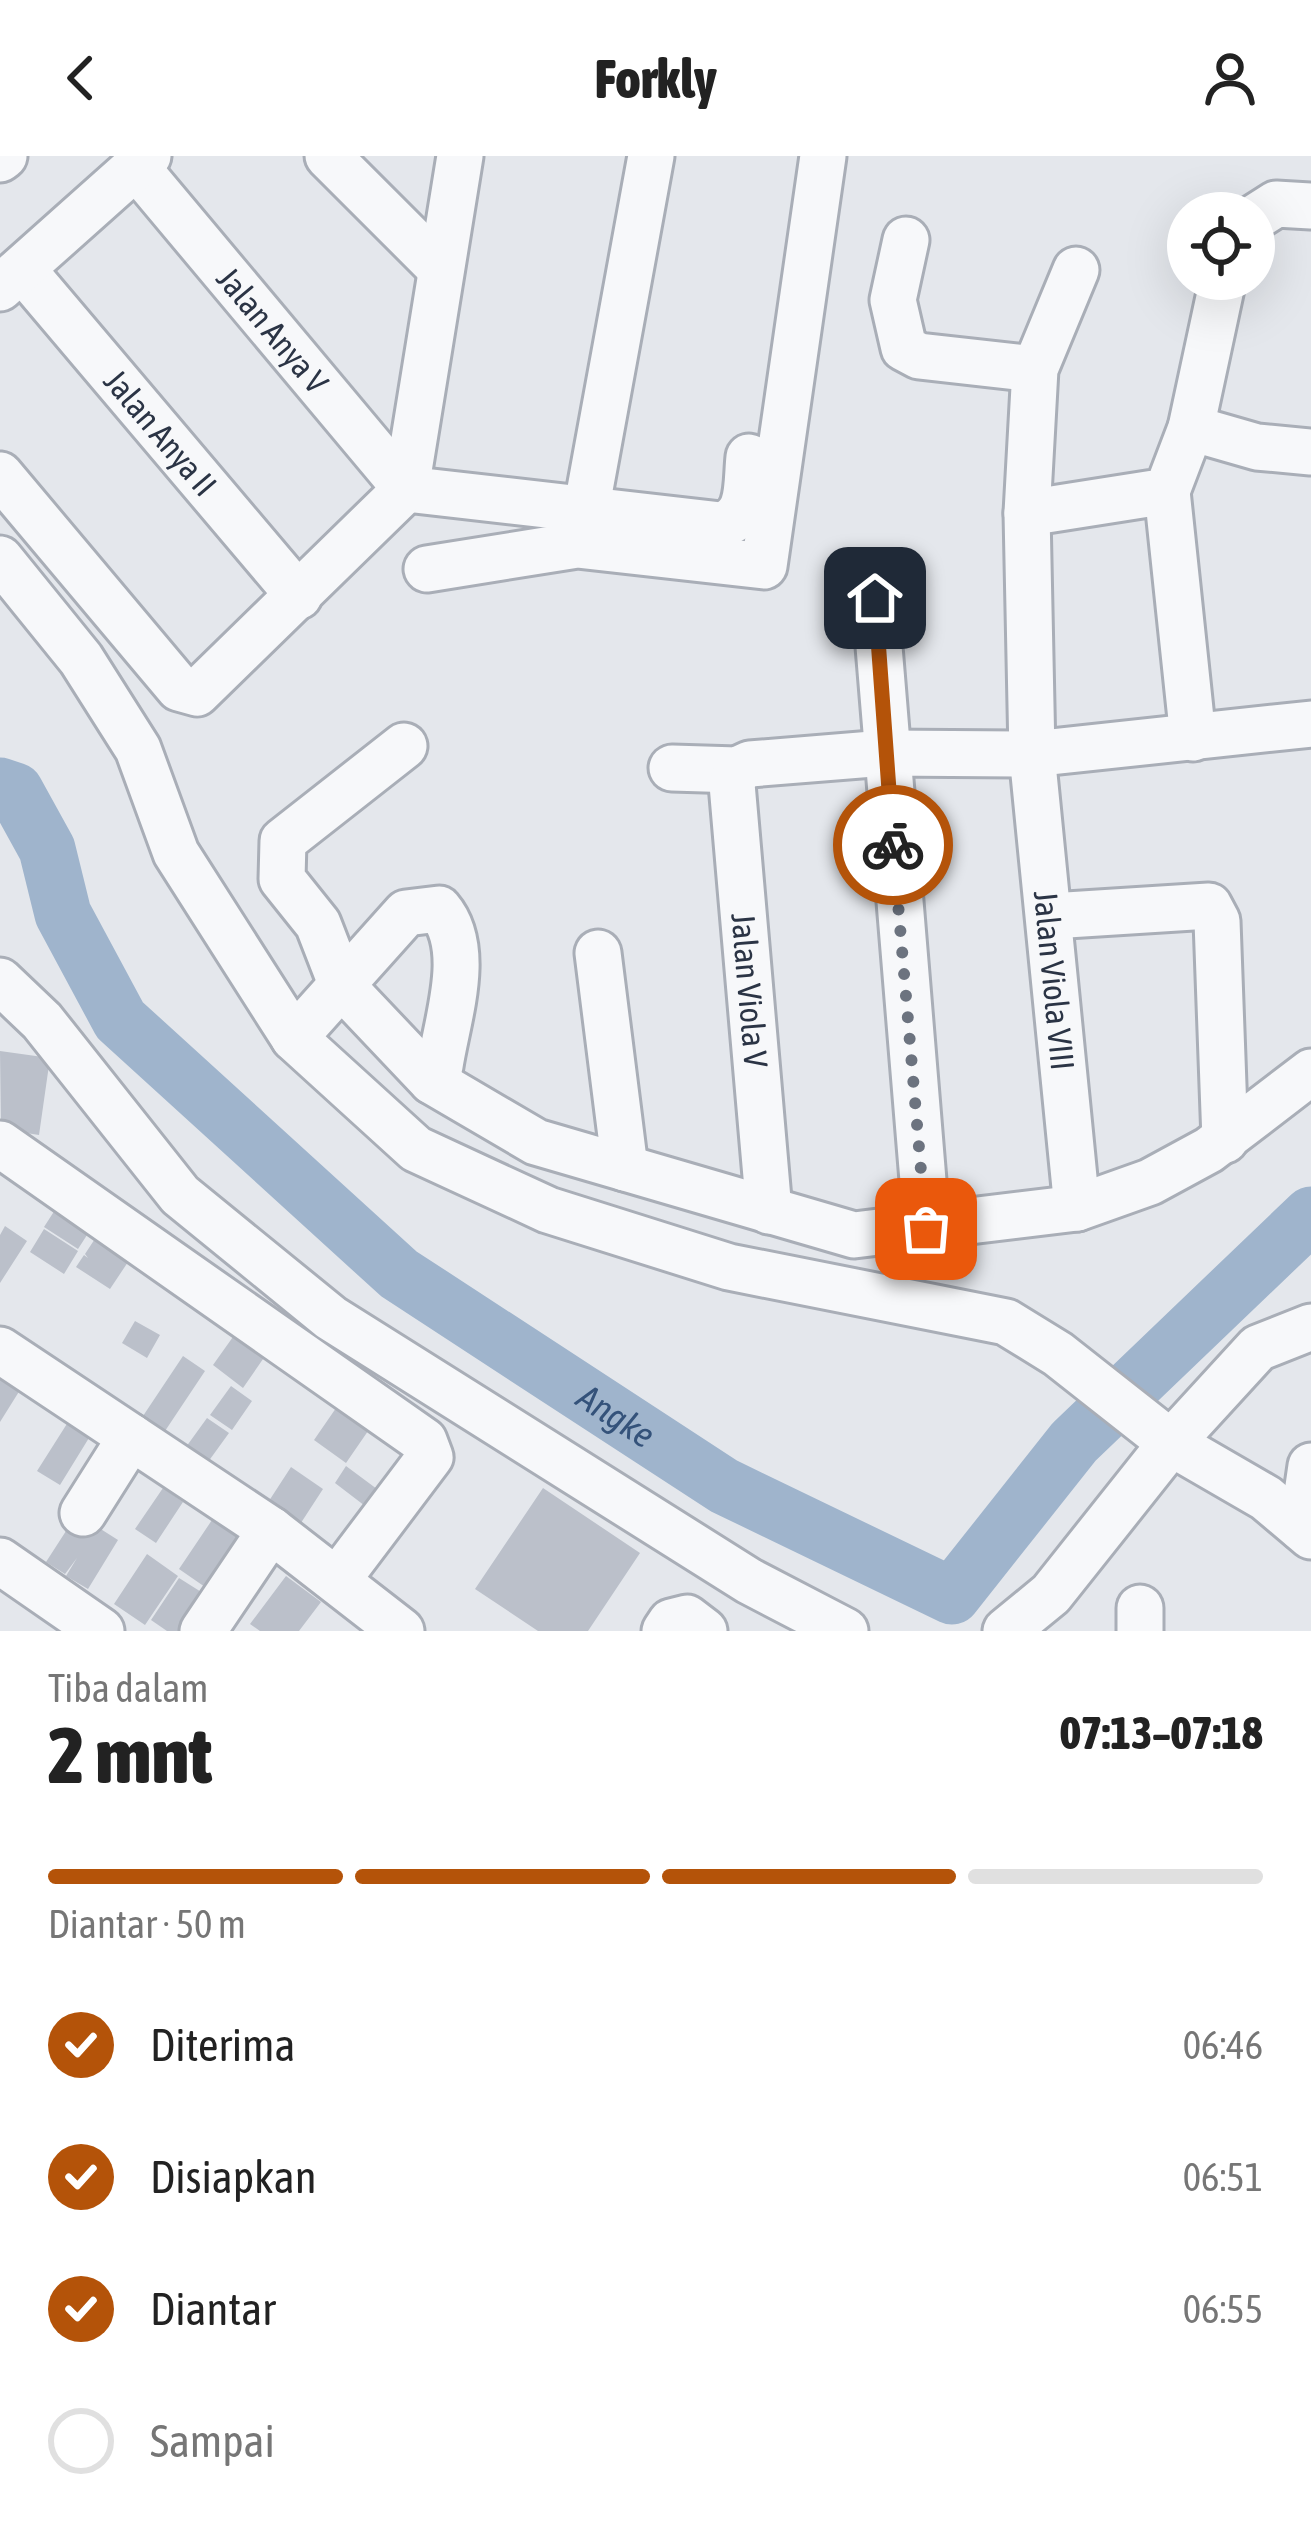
<!DOCTYPE html>
<html lang="id">
<head>
<meta charset="utf-8">
<style>
  :root { --surface:#fff; --page:#f2f2f2; --text:#222; --muted:#767676; --line:#e0e0e0; --accent:#b45309 }
  body { margin:0; font-family:"Asap Condensed",sans-serif; background:var(--page); color:var(--text); height:100vh; display:flex; flex-direction:column; font-size:45px; white-space:nowrap }
  * { box-sizing:border-box; margin:0 }
  p { font-size:39px; color:var(--muted) }
  .icon { flex:none; width:66px; height:66px; fill:none; stroke:currentColor; stroke-width:2; stroke-linecap:round; stroke-linejoin:round }
  .map { position:relative; height:1475px; overflow:hidden }
  .panel { display:flex; flex-direction:column; background:var(--surface); flex:1 }
  .panel>* { flex:none }
  .controls { position:absolute; left:1167px; top:36px; display:grid; gap:24px }
  .controls a { display:grid; place-items:center; width:108px; height:108px; border-radius:50%; background:var(--surface); box-shadow:0 12px 48px #0002; font-size:60px }
  .pin { position:absolute; display:grid; place-items:center; width:102px; height:102px; color:#fff; margin:-51px; border-radius:24px; box-shadow:0 6px 18px #0006 }
  .courier { position:absolute; display:grid; place-items:center; width:120px; height:120px; margin:-60px; border:9px solid #b45309; border-radius:50%; background:#fff; color:#222; box-shadow:0 3px 15px #0007 }
  .head em { font-style:normal; font-weight:800 }
  .head div { display:flex; flex-direction:column-reverse }
  .head { display:flex; align-items:center; justify-content:space-between; height:204px; padding:0 48px }
  h1 { font-size:78px; font-weight:800; line-height:90px }
  .bar { display:grid; grid-template-columns:repeat(4,1fr); gap:18px 12px; align-content:center; height:144px; padding:0 48px }
  .bar i { height:15px; border-radius:9px; background:var(--line) }
  .bar .selected { background:var(--accent) }
  .bar p { grid-column:span 4 }
  ol { padding:0 48px; list-style:none }
  li { display:flex; align-items:center; gap:36px; height:132px }
  li p { margin-inline-start:auto }
  li .icon { padding:12px; border-radius:50%; background:var(--accent); color:#fff; stroke-width:4 }
  li:last-child { color:var(--muted) }
  li i { width:66px; height:66px; border:6px solid var(--line); border-radius:50% }
  header { display:flex; justify-content:space-between; align-items:center; height:156px; padding:0 48px; background:var(--surface); font-size:54px; font-weight:800 }
  .map>svg:first-child { display:block }
  .lines { fill:none; stroke-linecap:round; stroke-linejoin:round }
  .river { stroke:#9fb4cc; stroke-width:57 }
  .building { fill:#bbc0ca }
  .minor-casing { stroke:#a9aeb7; stroke-width:51 }
  .minor { stroke:#f7f8fa; stroke-width:45 }
  .done { stroke:#6c737f; stroke-width:12; stroke-dasharray:0 21.6 }
  .route { stroke:#b45309; stroke-width:15 }
  .labels { text-anchor:middle; dominant-baseline:central; stroke-width:10; stroke-linejoin:round; paint-order:stroke }
  .street-label { font-size:33px; fill:#2b3445; stroke:#f4f6f9 }
  .water-label { font-size:36px; font-style:italic; fill:#34527a; stroke:#f4f6f9 }
</style>
</head>
<body>
<header><svg class="icon" aria-label="back" viewBox="0 0 24 24"><path d="M15 5l-7 7 7 7"/></svg>Forkly<svg class="icon" aria-label="person" viewBox="0 0 24 24"><circle cx="12" cy="8" r="4"/><path d="M4 21q1-7 8-7t8 7"/></svg></header>
<div class="map">
<svg width="1311" height="1475" viewBox="0 0 1311 1475">
  <rect width="100%" height="100%" fill="#e4e7ec"/>
  <g class="lines">
    <path class="river" id="s1" d="M 0,630 L 15,635 L 47,693 L 63,758 L 120,864 L 399,1118 L 724,1330 L 952,1440 L 1074,1286 L 1311,1059"/>
  </g>
  <path class="building" d="M 0,895 L 50,902 L 39,979 L 1,973 Z
    M 62,1043 L 96,1065 L 78,1093 L 44,1071 Z
    M 104,1069 L 138,1091 L 110,1133 L 76,1111 L 84,1099 L 88,1102 L 85,1098 Z
    M 5,1070 L 27,1085 L 0,1127 L 0,1079 Z
    M 44,1073 L 78,1095 L 64,1118 L 30,1096 Z
    M 135,1165 L 160,1179 L 147,1202 L 122,1187 Z
    M 240,1171 L 270,1193 L 243,1232 L 213,1209 Z
    M 183,1200 L 205,1215 L 165,1275 L 143,1260 Z
    M 0,1210 L 25,1226 L 0,1266 Z
    M 231,1230 L 252,1245 L 232,1274 L 210,1259 Z
    M 345,1239 L 377,1262 L 346,1307 L 314,1284 Z
    M 207,1262 L 229,1277 L 208,1306 L 186,1291 Z
    M 70,1263 L 92,1277 L 60,1329 L 37,1315 Z
    M 346,1310 L 381,1336 L 369,1353 L 335,1327 Z
    M 291,1311 L 323,1333 L 297,1373 L 265,1351 Z
    M 163,1332 L 183,1346 L 156,1387 L 135,1373 Z
    M 543,1332 L 640,1397 L 588,1475 L 538,1475 L 475,1433 Z
    M 77,1358 L 118,1384 L 88,1433 L 66,1420 L 77,1402 L 65,1418 L 46,1406 Z
    M 212,1364 L 238,1382 L 205,1431 L 179,1413 Z
    M 147,1398 L 178,1420 L 145,1469 L 114,1448 Z
    M 286,1420 L 321,1446 L 299,1475 L 260,1475 L 250,1468 Z
    M 179,1422 L 206,1439 L 182,1475 L 167,1475 L 151,1464 Z"/>
  <g class="lines">
    <g class="minor-casing">
      <g id="minor">
        <path d="M 328,0 L 441,113"/>
        <path d="M 0,3 L 4,0"/>
        <path id="s2" d="M 138,13 L 406,333"/>
        <path d="M 1254,62 L 1276,48 L 1311,50"/>
        <path d="M 906,84 L 893,144 L 904,192 L 919,200 L 1035,213"/>
        <path id="s3" d="M 23,114 L 299,440"/>
        <path id="s4" d="M 1076,114 L 1035,213 L 1027,357 L 1032,598 L 1077,1052"/>
        <path d="M 0,132 L 148,0"/>
        <path d="M 1191,272 L 1257,291 L 1311,296"/>
        <path d="M 0,319 L 179,532 L 197,537 L 406,333"/>
        <path d="M 406,333 L 721,369 C 751,362 746,327 749,301"/>
        <path d="M 406,333 L 460,0"/>
        <path d="M 1167,335 L 1193,582"/>
        <path d="M 586,355 L 651,0"/>
        <path d="M 1027,357 L 1167,335 L 1191,272 L 1223,123"/>
        <path d="M 0,403 L 81,503 L 138,593 L 176,697 L 294,882 L 416,993 L 548,1054 L 729,1111 L 1006,1166 L 1058,1198 L 1171,1287 L 1266,1342 L 1311,1380"/>
        <path d="M 427,413 L 577,389 L 764,410 L 823,0"/>
        <path d="M 875,442 L 927,1073"/>
        <path d="M 404,590 L 283,685 L 282,723 L 318,768 L 342,830 L 432,925 L 536,986 L 854,1079 L 1077,1052 L 1150,1026 L 1209,994 L 1311,916"/>
        <path d="M 672,612 L 737,614 L 750,608 L 885,597 L 1032,598 L 1311,568"/>
        <path id="s5" d="M 737,614 L 732,628 L 769,1055"/>
        <path d="M 1051,760 L 1209,750 L 1217,765 L 1225,984"/>
        <path d="M 598,797 L 625,1012"/>
        <path d="M 0,825 L 42,865 L 180,1039 L 331,1162 L 749,1425 L 845,1475"/>
        <path d="M 294,882 L 406,757 L 439,753 C 473,793 447,863 440,910 L 432,925"/>
        <path d="M 0,988 L 424,1285 L 430,1301 L 338,1423"/>
        <path d="M 0,1194 L 271,1374 L 401,1475"/>
        <path d="M 83,1357 L 131,1281"/>
        <path d="M 1302,1372 L 1311,1310"/>
        <path d="M 0,1405 L 101,1475"/>
        <path d="M 203,1475 L 271,1374"/>
        <path d="M 665,1475 L 671,1466 L 687,1462 L 704,1475"/>
        <path d="M 1006,1475 L 1051,1438 L 1171,1287 L 1258,1192 L 1311,1171"/>
        <path d="M 1140,1475 L 1140,1452"/>
      </g>
    </g>
    <use href="#minor" class="minor"/>
  </g>
  <g class="lines">
    <path class="done" d="M 893,689 L 926,1073"/>
    <path class="route" d="M 875,442 L 893,689"/>
  </g>
  <g class="labels">
    <g class="street-label">
      <text stroke="none"><textPath href="#s2" startOffset="210">Jalan Anya V</textPath></text>
      <text stroke="none"><textPath href="#s3" startOffset="213">Jalan Anya II</textPath></text>
      <text stroke="none"><textPath href="#s4" startOffset="720">Jalan Viola VIII</textPath></text>
      <text stroke="none"><textPath href="#s5" startOffset="222">Jalan Viola V</textPath></text>
    </g>
    <g class="water-label">
      <text stroke="none"><textPath href="#s1" startOffset="906">Angke</textPath></text>
    </g>
  </g>
</svg>
<div class="controls">
<a><svg class="icon" aria-label="locate" viewBox="0 0 24 24"><circle cx="12" cy="12" r="6"/><path d="M12 2v4M12 18v4M2 12h4M18 12h4"/></svg></a>
</div>
<div class="pin" style="left:926px;top:1073px;background:#ea580c"><svg class="icon" aria-label="bag" viewBox="0 0 24 24"><path d="M5 8h14l-1 12H6zM9 8a3 3 0 0 1 6 0"/></svg></div>
<div class="pin" style="left:875px;top:442px;background:#1f2937"><svg class="icon" aria-label="home" viewBox="0 0 24 24"><path d="M3 11l9-7 9 7M6 9v11h12V9"/></svg></div>
<div class="courier" style="left:893px;top:689px"><svg class="icon" aria-label="bike" viewBox="0 0 24 24"><circle cx="6" cy="16" r="4"/><circle cx="18" cy="16" r="4"/><path d="M6 16l4-8h5l3 8M10 8l3 8H6M13 5h3"/></svg></div>
</div>
<section class="panel">
<div class="head"><div><h1>2 mnt</h1><p>Tiba dalam</p></div><em>07:13–07:18</em></div>
<div class="bar"><i class="selected"></i><i class="selected"></i><i class="selected"></i><i></i><p>Diantar · 50 m</p></div>
<ol>
<li><svg class="icon" aria-label="check" viewBox="0 0 24 24"><path d="M5 12l5 5 9-10"/></svg>Diterima<p>06:46</p></li>
<li><svg class="icon" aria-label="check" viewBox="0 0 24 24"><path d="M5 12l5 5 9-10"/></svg>Disiapkan<p>06:51</p></li>
<li><svg class="icon" aria-label="check" viewBox="0 0 24 24"><path d="M5 12l5 5 9-10"/></svg>Diantar<p>06:55</p></li>
<li><i></i>Sampai</li>
</ol>
</section>
</body>
</html>
